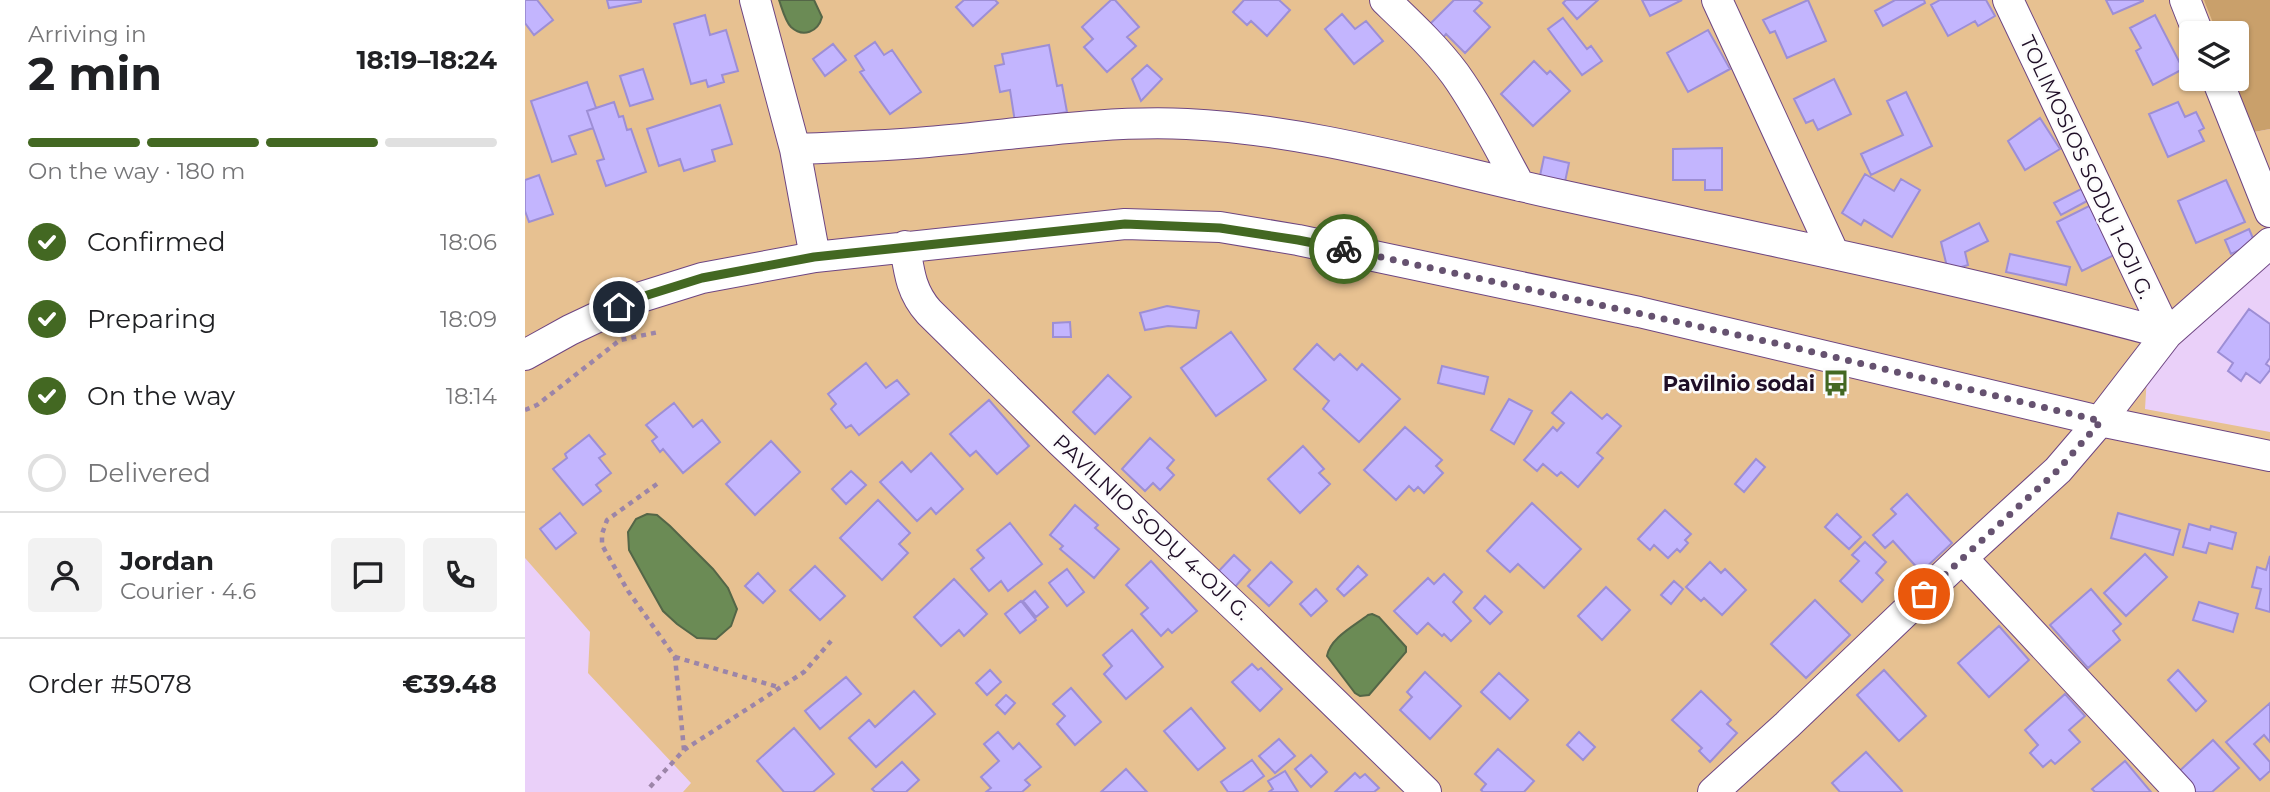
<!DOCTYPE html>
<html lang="en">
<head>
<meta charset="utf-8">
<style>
  :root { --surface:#fff; --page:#f2f2f2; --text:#202124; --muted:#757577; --line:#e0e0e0; --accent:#436822 }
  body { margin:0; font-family:Montserrat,sans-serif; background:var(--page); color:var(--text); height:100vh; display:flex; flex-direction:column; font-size:26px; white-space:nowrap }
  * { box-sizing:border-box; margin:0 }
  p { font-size:23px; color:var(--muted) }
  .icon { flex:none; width:38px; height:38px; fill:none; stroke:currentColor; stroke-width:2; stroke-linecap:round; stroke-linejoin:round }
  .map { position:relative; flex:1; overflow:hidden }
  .panel { display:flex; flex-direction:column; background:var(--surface); width:525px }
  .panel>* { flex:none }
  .controls { position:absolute; left:1654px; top:21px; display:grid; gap:14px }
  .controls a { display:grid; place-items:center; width:70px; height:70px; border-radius:7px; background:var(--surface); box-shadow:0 2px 5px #0004; font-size:35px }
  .pin { position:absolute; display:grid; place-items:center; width:60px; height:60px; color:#fff; margin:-30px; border:4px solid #fff; border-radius:50%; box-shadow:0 2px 7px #0007 }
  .courier { position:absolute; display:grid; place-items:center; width:70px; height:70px; margin:-35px; border:5px solid #436822; border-radius:50%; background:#fff; color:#222; box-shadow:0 2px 9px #0007 }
  .overview em { font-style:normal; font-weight:700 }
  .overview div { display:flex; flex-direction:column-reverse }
  .overview { display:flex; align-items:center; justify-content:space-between; height:119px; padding:0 28px }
  h1 { font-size:46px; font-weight:700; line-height:52px }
  .bar { display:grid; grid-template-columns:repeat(4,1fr); gap:10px 7px; align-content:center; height:84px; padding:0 28px }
  .bar i { height:9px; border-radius:5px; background:var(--line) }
  .bar .selected { background:var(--accent) }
  .bar p { grid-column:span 4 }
  .line { display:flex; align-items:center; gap:18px; padding:0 28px; border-top:2px solid var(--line) }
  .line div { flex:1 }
  .round { display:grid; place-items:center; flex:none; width:74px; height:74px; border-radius:7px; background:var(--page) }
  ol { padding:0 28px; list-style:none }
  li { display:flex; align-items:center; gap:21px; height:77px }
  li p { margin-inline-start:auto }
  li .icon { padding:7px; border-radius:50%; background:var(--accent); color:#fff; stroke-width:4 }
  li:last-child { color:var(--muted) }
  li i { width:38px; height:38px; border:4px solid var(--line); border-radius:50% }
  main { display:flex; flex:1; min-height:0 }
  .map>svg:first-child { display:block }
  .green { fill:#e7c191; fill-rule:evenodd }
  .forest { fill:#c9a06b }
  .water { fill:#6b8b55; stroke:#546647; stroke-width:2 }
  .building { fill:#c3b5fe; stroke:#9d8ed5; stroke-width:2 }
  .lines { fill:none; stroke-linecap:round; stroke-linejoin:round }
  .minor-casing { stroke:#6e4682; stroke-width:32 }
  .path { stroke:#9c85a8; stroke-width:4.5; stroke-dasharray:5 5; stroke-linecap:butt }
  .minor { stroke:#fff; stroke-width:30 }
  .done { stroke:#665270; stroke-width:7; stroke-dasharray:0 12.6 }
  .route { stroke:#436822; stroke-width:9 }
  .labels { text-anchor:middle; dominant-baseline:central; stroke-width:5; stroke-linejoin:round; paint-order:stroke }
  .street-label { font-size:21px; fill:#1f0e27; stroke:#fcfcfc }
  .poi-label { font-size:21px; font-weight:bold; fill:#1f0e27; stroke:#fcfcfc; text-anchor:end }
</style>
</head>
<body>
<main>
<section class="panel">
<div class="overview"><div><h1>2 min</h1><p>Arriving in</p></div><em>18:19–18:24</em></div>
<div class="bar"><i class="selected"></i><i class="selected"></i><i class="selected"></i><i></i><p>On the way · 180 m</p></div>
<ol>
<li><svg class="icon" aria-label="check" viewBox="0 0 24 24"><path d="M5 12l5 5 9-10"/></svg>Confirmed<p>18:06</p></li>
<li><svg class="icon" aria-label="check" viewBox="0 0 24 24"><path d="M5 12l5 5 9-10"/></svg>Preparing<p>18:09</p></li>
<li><svg class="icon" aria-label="check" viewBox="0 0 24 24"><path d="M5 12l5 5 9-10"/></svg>On the way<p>18:14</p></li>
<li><i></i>Delivered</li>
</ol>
<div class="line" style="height:126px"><a class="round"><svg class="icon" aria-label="person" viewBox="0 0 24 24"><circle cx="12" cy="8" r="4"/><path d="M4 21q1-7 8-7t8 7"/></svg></a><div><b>Jordan</b><p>Courier · 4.6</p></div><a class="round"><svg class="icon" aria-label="chat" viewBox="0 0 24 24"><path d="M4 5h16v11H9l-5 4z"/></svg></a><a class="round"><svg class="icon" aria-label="phone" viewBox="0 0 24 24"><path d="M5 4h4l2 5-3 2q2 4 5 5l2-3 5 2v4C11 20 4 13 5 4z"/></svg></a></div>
<div class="line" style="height:91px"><div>Order #5078</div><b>€39.48</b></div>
</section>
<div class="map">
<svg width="1745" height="792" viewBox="0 0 1745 792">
  <rect width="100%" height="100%" fill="#ead0f9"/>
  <path class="green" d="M 0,0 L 1745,0 L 1729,132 L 1745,129 L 1745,255 L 1622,376 L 1620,409 L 1745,432 L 1745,792 L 158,792 L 166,783 L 63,673 L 65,632 L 0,558 ZM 1666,33 L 1712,33 L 1712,79 L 1666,79 Z"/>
  <path class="forest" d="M 1679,0 L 1745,0 L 1745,129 L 1729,132 L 1709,79 L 1712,79 L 1712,33 L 1692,33 Z"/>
  <path class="water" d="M 254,0 L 289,0 L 297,17 C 293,32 278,38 266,27 C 260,21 257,8 254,0 Z
    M 122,514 L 132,515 L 145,526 L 188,569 L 203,588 L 212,609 L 206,626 L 191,639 L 172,638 L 152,624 L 138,611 L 120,579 L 104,550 L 103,532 L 111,519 Z
    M 847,614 L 854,617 L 881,647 L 881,652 L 844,695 L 835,696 L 830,693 L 802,656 C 805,638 829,626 843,615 Z"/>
  <path class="building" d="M 0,0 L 12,0 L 28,20 L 9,35 L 0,23 Z
    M 82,0 L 116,0 L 116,2 L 84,8 Z
    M 439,0 L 470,0 L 473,3 L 448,26 L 431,7 Z
    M 586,0 L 590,0 L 614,27 L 602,37 L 611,46 L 582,72 L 559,47 L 568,39 L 557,27 Z
    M 719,0 L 754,0 L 765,10 L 742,36 L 726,21 L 722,25 L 708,12 Z
    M 929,0 L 953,0 L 957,3 L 949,11 L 965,27 L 940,53 L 921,34 L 917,39 L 903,26 Z
    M 1041,0 L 1073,0 L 1052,19 L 1038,3 Z
    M 1117,0 L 1157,0 L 1125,16 Z
    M 1283,0 L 1301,41 L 1262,58 L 1250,31 L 1245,33 L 1238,20 Z
    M 1370,0 L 1399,0 L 1400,3 L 1358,26 L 1350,11 Z
    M 1415,0 L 1461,0 L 1470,16 L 1453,26 L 1450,21 L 1423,36 L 1406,5 Z
    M 1581,0 L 1618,0 L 1618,1 L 1588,14 Z
    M 817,14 L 830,29 L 841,21 L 858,41 L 829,64 L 800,29 Z
    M 180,15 L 185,35 L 201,30 L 213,71 L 197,75 L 199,82 L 183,87 L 181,80 L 166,84 L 149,24 Z
    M 1630,15 L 1658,69 L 1628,85 L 1611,51 L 1616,48 L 1605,28 Z
    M 1038,18 L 1062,49 L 1066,46 L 1077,61 L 1057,75 L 1023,29 Z
    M 1183,30 L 1205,69 L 1163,92 L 1142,53 Z
    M 350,42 L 359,55 L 367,50 L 396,92 L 365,114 L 335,72 L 339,70 L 330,56 Z
    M 308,44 L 321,60 L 300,76 L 288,59 Z
    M 524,45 L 532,86 L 537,85 L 542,112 L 490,122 L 485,90 L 475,92 L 470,66 L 479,64 L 477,54 Z
    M 1009,61 L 1022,74 L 1025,71 L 1045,91 L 1008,126 L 976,94 Z
    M 622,65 L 637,79 L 616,101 L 607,79 Z
    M 118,69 L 128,99 L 105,106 L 95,76 Z
    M 1309,79 L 1326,114 L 1293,130 L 1288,120 L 1281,123 L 1269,99 Z
    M 62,82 L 71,108 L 62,111 L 68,128 L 44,136 L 51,154 L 27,162 L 6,101 Z
    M 1381,92 L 1407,146 L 1346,175 L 1336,154 L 1378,135 L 1362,101 Z
    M 89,102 L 94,117 L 98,116 L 102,130 L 106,129 L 121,172 L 81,186 L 72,161 L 79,159 L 62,111 Z
    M 1653,102 L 1660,117 L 1671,112 L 1679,128 L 1674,131 L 1679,141 L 1643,157 L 1624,114 Z
    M 195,105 L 207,144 L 187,150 L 190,161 L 159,171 L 155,159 L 134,166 L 122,129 Z
    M 1515,118 L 1535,149 L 1500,170 L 1483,141 Z
    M 1197,148 L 1197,190 L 1180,190 L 1180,180 L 1148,180 L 1148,149 Z
    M 1019,157 L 1044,163 L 1038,191 L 1013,185 Z
    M 1340,174 L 1369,191 L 1376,179 L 1395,190 L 1367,237 L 1339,220 L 1336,225 L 1317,213 Z
    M 14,175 L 28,214 L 4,222 L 0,211 L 0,180 Z
    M 1701,180 L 1720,222 L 1671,243 L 1653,201 Z
    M 1558,188 L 1564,200 L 1536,215 L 1529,203 Z
    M 1566,205 L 1591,254 L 1557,271 L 1532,222 Z
    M 1454,223 L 1463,241 L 1440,252 L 1443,265 L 1423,271 L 1416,242 Z
    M 1724,229 L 1730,243 L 1706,254 L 1700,240 Z
    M 1485,254 L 1545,267 L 1541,285 L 1481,272 Z
    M 642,306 L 674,311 L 671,328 L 643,326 L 620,330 L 615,313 Z
    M 1724,309 L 1745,324 L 1745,358 L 1741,364 L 1745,367 L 1745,370 L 1735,383 L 1721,373 L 1716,381 L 1703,371 L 1708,363 L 1693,352 Z
    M 545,322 L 546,337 L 528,337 L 528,323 Z
    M 706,332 L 741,380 L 691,416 L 656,368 Z
    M 792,344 L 809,360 L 815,354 L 832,370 L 837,364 L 875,399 L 834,442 L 798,409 L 804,401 L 769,369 Z
    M 341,363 L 361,388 L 372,380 L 384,394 L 334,435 L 326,425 L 321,428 L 306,409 L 311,404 L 303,394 Z
    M 917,366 L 963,377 L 959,394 L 913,383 Z
    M 583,375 L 606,397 L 570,434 L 548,412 Z
    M 1046,392 L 1077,419 L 1082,414 L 1096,426 L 1072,453 L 1078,458 L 1053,487 L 1036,472 L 1032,476 L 1018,464 L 1012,471 L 999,460 L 1028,427 L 1032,431 L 1039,423 L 1027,413 Z
    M 984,399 L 1007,411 L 989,444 L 966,430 Z
    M 464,400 L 504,446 L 472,474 L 451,451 L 445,456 L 425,434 Z
    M 149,403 L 168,427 L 177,420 L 195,442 L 158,473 L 138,449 L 135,452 L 127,441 L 132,437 L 121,425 Z
    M 880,427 L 917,460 L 911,466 L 918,473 L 899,493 L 893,487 L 889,491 L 884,486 L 871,500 L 839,470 Z
    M 64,435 L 80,454 L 74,458 L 86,473 L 71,485 L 76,491 L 58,505 L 28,469 L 42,458 L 40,454 Z
    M 625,438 L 649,460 L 642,468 L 649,475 L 635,490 L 628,483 L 620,491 L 597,469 Z
    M 246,441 L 275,472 L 230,515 L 201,484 Z
    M 778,446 L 799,469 L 794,473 L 805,484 L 775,513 L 743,479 Z
    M 406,453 L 438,489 L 411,514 L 406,508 L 392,521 L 355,482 L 377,462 L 386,472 Z
    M 1231,459 L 1240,467 L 1219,492 L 1210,484 Z
    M 326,471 L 341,485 L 321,504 L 307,489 Z
    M 1382,494 L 1427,543 L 1396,572 L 1368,541 L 1360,548 L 1348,535 L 1371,514 L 1366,509 Z
    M 353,500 L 385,533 L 374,544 L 383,553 L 357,580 L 315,538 Z
    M 1007,503 L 1056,549 L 1019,588 L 993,564 L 985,572 L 962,551 Z
    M 550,505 L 573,525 L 570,528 L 594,549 L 569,578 L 535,549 L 538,546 L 525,535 Z
    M 1140,510 L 1166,534 L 1160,540 L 1163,543 L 1155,552 L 1152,549 L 1143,558 L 1129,545 L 1125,550 L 1113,539 Z
    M 35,513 L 51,533 L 31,549 L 15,529 Z
    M 1593,513 L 1655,530 L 1648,555 L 1586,538 Z
    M 1312,514 L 1336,537 L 1324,549 L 1300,527 Z
    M 485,523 L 517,564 L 483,591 L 476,581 L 464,591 L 446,569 L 459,558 L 452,550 Z
    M 1664,524 L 1685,530 L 1686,526 L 1711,533 L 1707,549 L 1684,543 L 1681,553 L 1658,547 Z
    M 1340,542 L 1361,562 L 1351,573 L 1358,580 L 1337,602 L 1315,581 L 1334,561 L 1327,555 Z
    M 1620,554 L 1642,577 L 1601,616 L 1579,593 Z
    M 709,555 L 725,570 L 709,588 L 692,573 Z
    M 1745,556 L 1745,612 L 1731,608 L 1736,589 L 1727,587 L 1732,567 L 1741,570 Z
    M 626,561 L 672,611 L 647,633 L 643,629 L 636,636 L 616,614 L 623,608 L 601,585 Z
    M 746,562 L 767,582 L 744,606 L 723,586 Z
    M 1185,562 L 1196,573 L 1200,569 L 1221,590 L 1197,615 L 1179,598 L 1176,601 L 1161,587 Z
    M 290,566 L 320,596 L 295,620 L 265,590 Z
    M 833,566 L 842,575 L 819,596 L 812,589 Z
    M 542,569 L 559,592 L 542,606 L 524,583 Z
    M 233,573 L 250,591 L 238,603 L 220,586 Z
    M 919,574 L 937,592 L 928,602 L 946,621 L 926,641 L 919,634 L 917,636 L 903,623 L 892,634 L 869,611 L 903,578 L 909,584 Z
    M 429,579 L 462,614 L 439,636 L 434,630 L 416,646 L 389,617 Z
    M 1149,581 L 1158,589 L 1146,604 L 1136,595 Z
    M 1081,587 L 1105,610 L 1077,640 L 1053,616 Z
    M 791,589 L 802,601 L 786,616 L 775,604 Z
    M 1566,589 L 1596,624 L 1588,631 L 1595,640 L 1563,668 L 1525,625 Z
    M 510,591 L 523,607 L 511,617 L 498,601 Z
    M 960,596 L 977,612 L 965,624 L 949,608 Z
    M 1290,600 L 1325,635 L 1281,678 L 1246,644 Z
    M 496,601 L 511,620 L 495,633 L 480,614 Z
    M 1674,602 L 1713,614 L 1708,632 L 1668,620 Z
    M 1474,626 L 1504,660 L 1464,697 L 1433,663 Z
    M 607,630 L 638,667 L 601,699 L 579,674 L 587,666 L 578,655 Z
    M 727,664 L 733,670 L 736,668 L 757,689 L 735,711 L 707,682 Z
    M 465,670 L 476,682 L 462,695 L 451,683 Z
    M 1359,670 L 1401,716 L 1374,741 L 1332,695 Z
    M 1653,670 L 1681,701 L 1671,711 L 1643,680 Z
    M 900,672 L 936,706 L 905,739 L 875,710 L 887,697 L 882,692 Z
    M 974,673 L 1003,700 L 985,719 L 956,692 Z
    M 321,677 L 336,694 L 295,729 L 280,711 Z
    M 546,688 L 576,722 L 550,745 L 532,724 L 540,716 L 528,704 Z
    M 389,691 L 410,714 L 351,767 L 324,738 L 344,720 L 350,727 Z
    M 1176,691 L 1206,720 L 1202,724 L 1212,733 L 1185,762 L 1174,751 L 1177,748 L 1147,720 Z
    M 1540,694 L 1560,716 L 1544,730 L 1555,742 L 1530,764 L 1526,760 L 1518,767 L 1505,753 L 1513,745 L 1500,730 Z
    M 481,695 L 490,703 L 480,714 L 471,705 Z
    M 1745,703 L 1745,742 L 1739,735 L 1729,744 L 1745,762 L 1745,771 L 1735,780 L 1701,742 Z
    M 666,708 L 700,748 L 673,770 L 639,731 Z
    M 269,728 L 309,774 L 288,792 L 259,792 L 232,761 Z
    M 473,732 L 488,749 L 494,743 L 516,767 L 500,780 L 505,785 L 497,792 L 461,792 L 466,788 L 456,777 L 474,761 L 459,744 Z
    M 1054,732 L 1070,747 L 1058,760 L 1042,745 Z
    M 754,739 L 770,756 L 750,773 L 734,756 Z
    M 1688,740 L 1714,768 L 1687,792 L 1664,792 L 1649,776 Z
    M 973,749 L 1009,781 L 999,792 L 958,792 L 956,790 L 961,784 L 950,774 Z
    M 1341,752 L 1377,791 L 1376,792 L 1315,792 L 1307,783 Z
    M 786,755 L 802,772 L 786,787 L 770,769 Z
    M 727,760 L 739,776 L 717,792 L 703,792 L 696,782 Z
    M 1600,761 L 1626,792 L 1570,792 L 1567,789 Z
    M 377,762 L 394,780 L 381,792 L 350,792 L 347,789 Z
    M 601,769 L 622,792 L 576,792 Z
    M 760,771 L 773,792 L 744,792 L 748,789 L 743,781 Z
    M 830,773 L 835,778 L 840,774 L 854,788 L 849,792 L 810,792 Z"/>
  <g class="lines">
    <g class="minor-casing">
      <path id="minor" d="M 230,0 L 270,149 L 290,257
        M 860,0 C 884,23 910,47 930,74 C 955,109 974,148 995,186
        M 1192,0 L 1309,254
        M 1483,0 L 1642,334
        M 1660,0 L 1673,33
        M 1692,79 L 1745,212
        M 270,149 C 315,147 359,146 403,142 C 489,135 576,120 662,124 C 790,130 915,169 1040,196 C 1241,240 1443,280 1642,334
        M 380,246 C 384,272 386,292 404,312 L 536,442 L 724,620 L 901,792
        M 0,355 L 45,330 L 113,298 L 177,278 L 290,257 L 600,224 L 695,227 L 773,240 L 1114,312 L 1575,421 L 1745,456
        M 1437,558 L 1655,792
        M 1188,792 L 1262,725 L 1437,558 L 1533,470 L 1575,421 L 1642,334 L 1745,243"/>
    </g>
    <path class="path" d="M 0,410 L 12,405 L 95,340 L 134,332
      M 132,484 L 82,520 L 77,534 L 77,545 L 103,591 L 150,657 L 159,750
      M 150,657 L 253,687
      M 125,787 L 159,750 L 279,672 L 306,641"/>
    <use href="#minor" class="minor"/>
  </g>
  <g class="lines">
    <path class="done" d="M 819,249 L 1263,346 L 1576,421 L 1533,470 L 1399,594"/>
    <path class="route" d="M 94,307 L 113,298 L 177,278 L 289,257 L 600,224 L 695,228 L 773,240 L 819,249"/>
  </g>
  <defs>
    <g id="bus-bare" transform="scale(2.1)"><path d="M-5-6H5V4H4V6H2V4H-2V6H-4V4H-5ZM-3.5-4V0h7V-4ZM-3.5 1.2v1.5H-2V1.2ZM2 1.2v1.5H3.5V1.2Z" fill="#436822" stroke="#fcfcfc" stroke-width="2.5" paint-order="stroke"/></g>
  </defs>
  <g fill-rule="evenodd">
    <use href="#bus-bare" x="1311" y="383"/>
  </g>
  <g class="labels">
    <g class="street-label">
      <text transform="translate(1562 167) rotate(65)">TOLIMOSIOS SODŲ 1-OJI G.</text>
      <text transform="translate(627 527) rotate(43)">PAVILNIO SODŲ 4-OJI G.</text>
    </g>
    <g class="poi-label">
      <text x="1290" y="383">Pavilnio sodai</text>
    </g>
  </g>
</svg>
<div class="controls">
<a><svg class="icon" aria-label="layers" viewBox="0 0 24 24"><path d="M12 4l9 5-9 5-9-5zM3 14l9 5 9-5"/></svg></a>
</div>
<div class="pin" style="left:1399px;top:594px;background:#ea580c"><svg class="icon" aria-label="bag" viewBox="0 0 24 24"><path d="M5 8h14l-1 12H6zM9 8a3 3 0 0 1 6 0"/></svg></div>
<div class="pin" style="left:94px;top:307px;background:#1f2937"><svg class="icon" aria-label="home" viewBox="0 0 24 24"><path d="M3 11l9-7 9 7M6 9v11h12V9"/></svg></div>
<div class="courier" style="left:819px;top:249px"><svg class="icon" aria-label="bike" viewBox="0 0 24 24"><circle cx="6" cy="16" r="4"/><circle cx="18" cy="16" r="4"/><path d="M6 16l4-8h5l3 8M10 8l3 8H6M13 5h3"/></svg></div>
</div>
</main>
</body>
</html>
